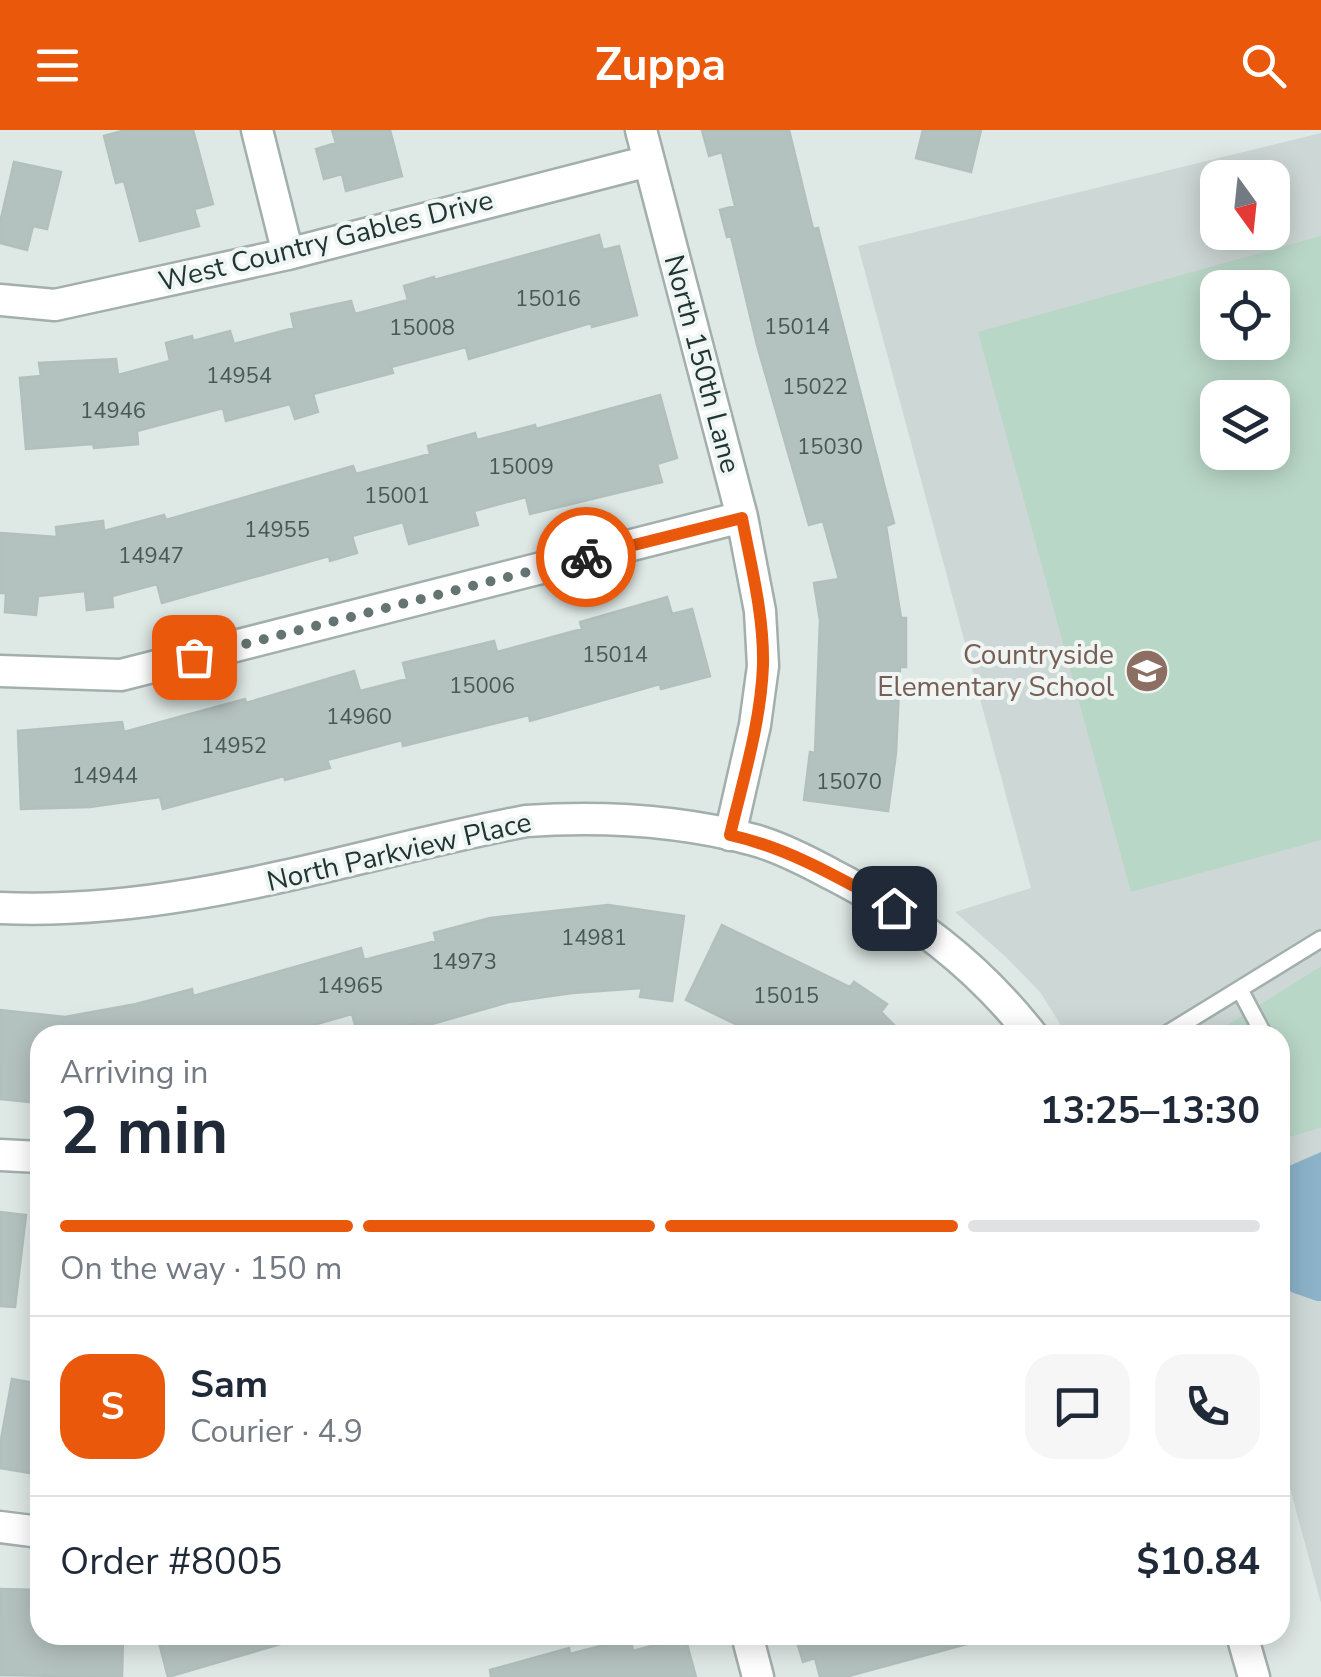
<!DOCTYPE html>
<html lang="en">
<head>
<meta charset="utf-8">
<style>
  :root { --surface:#fff; --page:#f6f6f7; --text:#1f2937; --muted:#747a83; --line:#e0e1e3; --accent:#ea580c }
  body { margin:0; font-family:"Nunito Sans",sans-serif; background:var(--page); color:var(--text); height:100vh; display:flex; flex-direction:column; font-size:38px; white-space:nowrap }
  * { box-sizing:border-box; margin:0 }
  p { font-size:32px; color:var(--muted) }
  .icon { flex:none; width:55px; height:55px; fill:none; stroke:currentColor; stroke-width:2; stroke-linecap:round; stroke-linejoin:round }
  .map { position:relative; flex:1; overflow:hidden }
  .drawer { position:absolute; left:30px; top:895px; width:1260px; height:620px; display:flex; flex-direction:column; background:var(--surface); border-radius:30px; box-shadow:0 5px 25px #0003 }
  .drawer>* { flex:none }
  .needle { width:65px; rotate:165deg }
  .buttons { position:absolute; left:1200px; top:30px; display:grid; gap:20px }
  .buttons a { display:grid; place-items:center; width:90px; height:90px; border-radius:20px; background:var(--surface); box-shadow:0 5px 25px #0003; font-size:50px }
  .pin { position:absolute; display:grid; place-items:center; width:85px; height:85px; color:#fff; margin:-42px; border-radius:20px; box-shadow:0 5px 15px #0006 }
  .courier { position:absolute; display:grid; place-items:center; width:100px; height:100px; margin:-50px; border:8px solid #ea580c; border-radius:50%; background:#fff; color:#222; box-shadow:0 2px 12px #0007 }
  .overview em { font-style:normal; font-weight:700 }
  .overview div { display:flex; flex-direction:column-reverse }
  .overview { display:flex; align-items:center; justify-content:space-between; height:170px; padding:0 30px }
  h1 { font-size:65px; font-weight:700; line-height:75px }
  .bar { display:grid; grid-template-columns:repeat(4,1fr); gap:15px 10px; align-content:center; height:120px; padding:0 30px }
  .bar i { height:12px; border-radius:8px; background:var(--line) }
  .bar .current { background:var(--accent) }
  .bar p { grid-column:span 4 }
  .line { display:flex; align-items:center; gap:25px; padding:0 30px; border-top:2px solid var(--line) }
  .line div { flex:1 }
  .round { display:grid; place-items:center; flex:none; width:105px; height:105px; border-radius:30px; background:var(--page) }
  header { display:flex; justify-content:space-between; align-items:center; height:130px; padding:0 30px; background:var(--accent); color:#fff; font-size:45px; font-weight:700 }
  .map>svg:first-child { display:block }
  .built { fill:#cdd7d5; fill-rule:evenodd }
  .green { fill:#b9d7c7; fill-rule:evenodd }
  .water { fill:#8bb2c8 }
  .building { fill:#b4c2bf; stroke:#b1c0bd; stroke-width:2.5 }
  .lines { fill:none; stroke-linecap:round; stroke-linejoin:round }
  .service-casing { stroke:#a2afac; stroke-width:20 }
  .minor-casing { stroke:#a2afac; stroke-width:35 }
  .tertiary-casing { stroke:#a2afac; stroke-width:35 }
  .service { stroke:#fff; stroke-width:15 }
  .minor { stroke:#fff; stroke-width:30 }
  .tertiary { stroke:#fff; stroke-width:30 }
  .done { stroke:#637472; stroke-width:10; stroke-dasharray:0 18 }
  .route { stroke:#ea580c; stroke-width:12 }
  .labels { text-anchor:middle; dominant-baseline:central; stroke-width:8; stroke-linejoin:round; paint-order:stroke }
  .number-label { font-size:22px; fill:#465957 }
  .street-label { font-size:28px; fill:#213634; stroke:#eef5f3 }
  .education-label { font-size:28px; fill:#785e54; stroke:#eef5f3; text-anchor:end }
</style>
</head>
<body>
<header><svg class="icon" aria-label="menu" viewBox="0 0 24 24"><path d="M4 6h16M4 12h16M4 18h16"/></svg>Zuppa<svg class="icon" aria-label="search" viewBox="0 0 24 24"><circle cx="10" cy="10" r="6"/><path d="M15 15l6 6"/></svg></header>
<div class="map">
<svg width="1321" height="1547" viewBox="0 0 1321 1547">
  <rect width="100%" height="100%" fill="#dee8e5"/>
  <path class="built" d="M 1321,3 L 1321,836 L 1211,905 L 1067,905 L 1040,862 L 1006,827 L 955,782 L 1031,758 L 858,116 ZM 1218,48 L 1272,48 L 1272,102 L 1218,102 ZM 1218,158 L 1272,158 L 1272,212 L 1218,212 ZM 1218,268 L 1272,268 L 1272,322 L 1218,322 Z
    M 1321,998 L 1321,1473 L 1280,1321 L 1280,1010 Z"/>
  <path class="green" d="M 1321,106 L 1321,710 L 1131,762 L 978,202 ZM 1218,158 L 1272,158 L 1272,212 L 1218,212 ZM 1218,268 L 1272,268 L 1272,322 L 1218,322 Z
    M 1321,836 L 1321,998 L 1280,1010 L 1280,905 L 1211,905 Z"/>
  <path class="water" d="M 1321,1022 L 1321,1171 L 1317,1171 L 1291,1162 L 1280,1134 L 1280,1040 Z"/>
  <path class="building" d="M 126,0 L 193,0 L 213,74 L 194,79 L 199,96 L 140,111 L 124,51 L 116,53 L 104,6 Z
    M 332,0 L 390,0 L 402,46 L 346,61 L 342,44 L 324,49 L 316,19 L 336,13 Z
    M 702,0 L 789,0 L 813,99 L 818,98 L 894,393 L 886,396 L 901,488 L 906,488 L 906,537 L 900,537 L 896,623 L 888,681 L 804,670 L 810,622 L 815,623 L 820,490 L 814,453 L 839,449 L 823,391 L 809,395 L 757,215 L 731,106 L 727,107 L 720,80 L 735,76 L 722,22 L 709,26 Z
    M 923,0 L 981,0 L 971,42 L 916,28 Z
    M 14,32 L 61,42 L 47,99 L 33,96 L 27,120 L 0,113 L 0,93 Z
    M 599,105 L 603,120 L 619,116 L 637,185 L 592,197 L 591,193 L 469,229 L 466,217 L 391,237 L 393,243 L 313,264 L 318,282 L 295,289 L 290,274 L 226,291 L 223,278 L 137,301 L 138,314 L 94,318 L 93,314 L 26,319 L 20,248 L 41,246 L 39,233 L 116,229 L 118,245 L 170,231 L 166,213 L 192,206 L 193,211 L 230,201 L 234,214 L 294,198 L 291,184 L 351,171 L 355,184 L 408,170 L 404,156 L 434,147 L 434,150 Z
    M 660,265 L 677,328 L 657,334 L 662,352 L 530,384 L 526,367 L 474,381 L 478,395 L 409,414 L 403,392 L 352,406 L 357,423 L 330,431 L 329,426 L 162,473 L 157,454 L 112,466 L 113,477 L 87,480 L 85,461 L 38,466 L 36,485 L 5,482 L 6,463 L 0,463 L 0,403 L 57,407 L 56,397 L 103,391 L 104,401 L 164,385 L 166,390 L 353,336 L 356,344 L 430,324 L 428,316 L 475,303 L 477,310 L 535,295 L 536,299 Z
    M 667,467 L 672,484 L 692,479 L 710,546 L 661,559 L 660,554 L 530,591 L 529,585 L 403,616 L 402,610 L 327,630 L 330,638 L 285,650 L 284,646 L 163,679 L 160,667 L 90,677 L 21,679 L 18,601 L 122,592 L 124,602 L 245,569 L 246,573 L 354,541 L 360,561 L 407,549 L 403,533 L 494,511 L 497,522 L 582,499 L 580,492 Z
    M 608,775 L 684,786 L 672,871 L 640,867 L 642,858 L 572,863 L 509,872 L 418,898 L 416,893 L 371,905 L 358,905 L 352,884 L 306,897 L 308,905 L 40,905 L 40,973 L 0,969 L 0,880 L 65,887 L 136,874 L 192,859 L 193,866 L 361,818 L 364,830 L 436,811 L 434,803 L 490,788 Z
    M 722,795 L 850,857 L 854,852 L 887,874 L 881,882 L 904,905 L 758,905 L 686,870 Z
    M 0,1082 L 26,1085 L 15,1177 L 0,1176 Z
    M 12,1249 L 40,1254 L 40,1322 L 36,1344 L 0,1338 L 0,1315 Z
    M 0,1459 L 40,1460 L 40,1505 L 123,1505 L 122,1547 L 0,1545 Z
    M 157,1505 L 286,1505 L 287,1512 L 168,1547 Z
    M 795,1505 L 973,1505 L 974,1512 L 845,1547 L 820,1547 L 815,1528 L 803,1532 Z
    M 685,1507 L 696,1547 L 491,1547 L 490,1540 L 569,1518 L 570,1524 L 630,1508 L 633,1521 Z"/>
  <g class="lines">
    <g class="service-casing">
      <path id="service" d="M 1240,860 L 1264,905
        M 1165,905 L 1321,809"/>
    </g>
    <g class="minor-casing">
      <path id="minor" d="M 257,0 L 288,124
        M 641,0 L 742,387 L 760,481 L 763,536 L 755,595 L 730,705
        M 0,170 L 55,175 L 288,124 L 649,31
        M 0,541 L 121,545 L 742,387
        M 0,1025 L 40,1027
        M 0,1397 L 40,1402
        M 747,1505 L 758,1547"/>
    </g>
    <g class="tertiary-casing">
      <path id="tertiary" d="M 0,778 C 184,786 348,725 526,691 C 602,686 679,690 754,710 C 780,717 807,731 831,744 C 911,785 976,834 1032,905
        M 1242,1505 L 1254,1547"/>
    </g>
    <use href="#service" class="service"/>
    <use href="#minor" class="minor"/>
    <use href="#tertiary" class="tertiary"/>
  </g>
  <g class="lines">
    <path class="done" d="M 194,527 L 586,427"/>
    <path class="route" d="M 586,427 L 742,388 C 751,436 764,485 763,535 C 761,592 743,650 730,705 C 789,718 841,749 894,778"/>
  </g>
  <defs>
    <g id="school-disc" transform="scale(2.25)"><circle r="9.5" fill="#8d6e63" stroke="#eef5f3"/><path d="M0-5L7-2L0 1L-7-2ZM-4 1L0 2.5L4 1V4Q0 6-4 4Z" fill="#fff"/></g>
  </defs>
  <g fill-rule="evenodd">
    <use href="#school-disc" x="1147" y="541"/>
  </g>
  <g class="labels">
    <g class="number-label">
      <text x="548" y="169">15016</text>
      <text x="797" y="197">15014</text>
      <text x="422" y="198">15008</text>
      <text x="239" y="246">14954</text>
      <text x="815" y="257">15022</text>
      <text x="113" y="281">14946</text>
      <text x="830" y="317">15030</text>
      <text x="521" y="337">15009</text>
      <text x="397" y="366">15001</text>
      <text x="277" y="400">14955</text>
      <text x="151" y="426">14947</text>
      <text x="615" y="525">15014</text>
      <text x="482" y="556">15006</text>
      <text x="359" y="587">14960</text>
      <text x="234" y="616">14952</text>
      <text x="105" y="646">14944</text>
      <text x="849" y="652">15070</text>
      <text x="594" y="808">14981</text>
      <text x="464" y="832">14973</text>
      <text x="350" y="856">14965</text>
      <text x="786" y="866">15015</text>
    </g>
    <g class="street-label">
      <text transform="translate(326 111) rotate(-14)">West Country Gables Drive</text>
      <text transform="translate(702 234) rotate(75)">North 150th Lane</text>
      <text transform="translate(399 722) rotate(-13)">North Parkview Place</text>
    </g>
    <g class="education-label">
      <text x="1114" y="525">Countryside<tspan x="1114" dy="32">Elementary School</tspan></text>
    </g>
  </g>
</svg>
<div class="buttons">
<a><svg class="needle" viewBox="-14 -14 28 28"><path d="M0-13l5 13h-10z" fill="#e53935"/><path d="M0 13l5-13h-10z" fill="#747a83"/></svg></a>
<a><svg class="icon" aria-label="locate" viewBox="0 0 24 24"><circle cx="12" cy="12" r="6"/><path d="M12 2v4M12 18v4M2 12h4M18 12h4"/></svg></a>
<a><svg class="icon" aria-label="layers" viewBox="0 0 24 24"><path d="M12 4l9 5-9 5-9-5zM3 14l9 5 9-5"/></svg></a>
</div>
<div class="pin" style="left:194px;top:527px;background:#ea580c"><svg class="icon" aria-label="bag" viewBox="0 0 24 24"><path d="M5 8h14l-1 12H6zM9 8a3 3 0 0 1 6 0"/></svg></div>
<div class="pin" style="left:894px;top:778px;background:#1f2937"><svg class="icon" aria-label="home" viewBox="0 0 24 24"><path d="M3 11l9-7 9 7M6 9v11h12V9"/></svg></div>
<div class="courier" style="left:586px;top:427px"><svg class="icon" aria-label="bike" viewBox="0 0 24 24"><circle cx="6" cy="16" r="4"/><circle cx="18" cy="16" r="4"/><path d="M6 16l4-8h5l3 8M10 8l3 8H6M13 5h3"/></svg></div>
<section class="drawer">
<div class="overview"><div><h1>2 min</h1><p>Arriving in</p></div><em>13:25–13:30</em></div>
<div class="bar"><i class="current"></i><i class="current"></i><i class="current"></i><i></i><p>On the way · 150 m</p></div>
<div class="line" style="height:180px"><b class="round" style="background:var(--accent);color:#fff">S</b><div><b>Sam</b><p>Courier · 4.9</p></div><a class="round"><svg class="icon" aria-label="chat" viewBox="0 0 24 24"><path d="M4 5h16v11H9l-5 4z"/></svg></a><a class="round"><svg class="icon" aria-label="phone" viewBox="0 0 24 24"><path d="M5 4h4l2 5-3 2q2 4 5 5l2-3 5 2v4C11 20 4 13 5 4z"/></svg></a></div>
<div class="line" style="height:130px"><div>Order #8005</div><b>$10.84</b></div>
</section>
</div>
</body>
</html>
